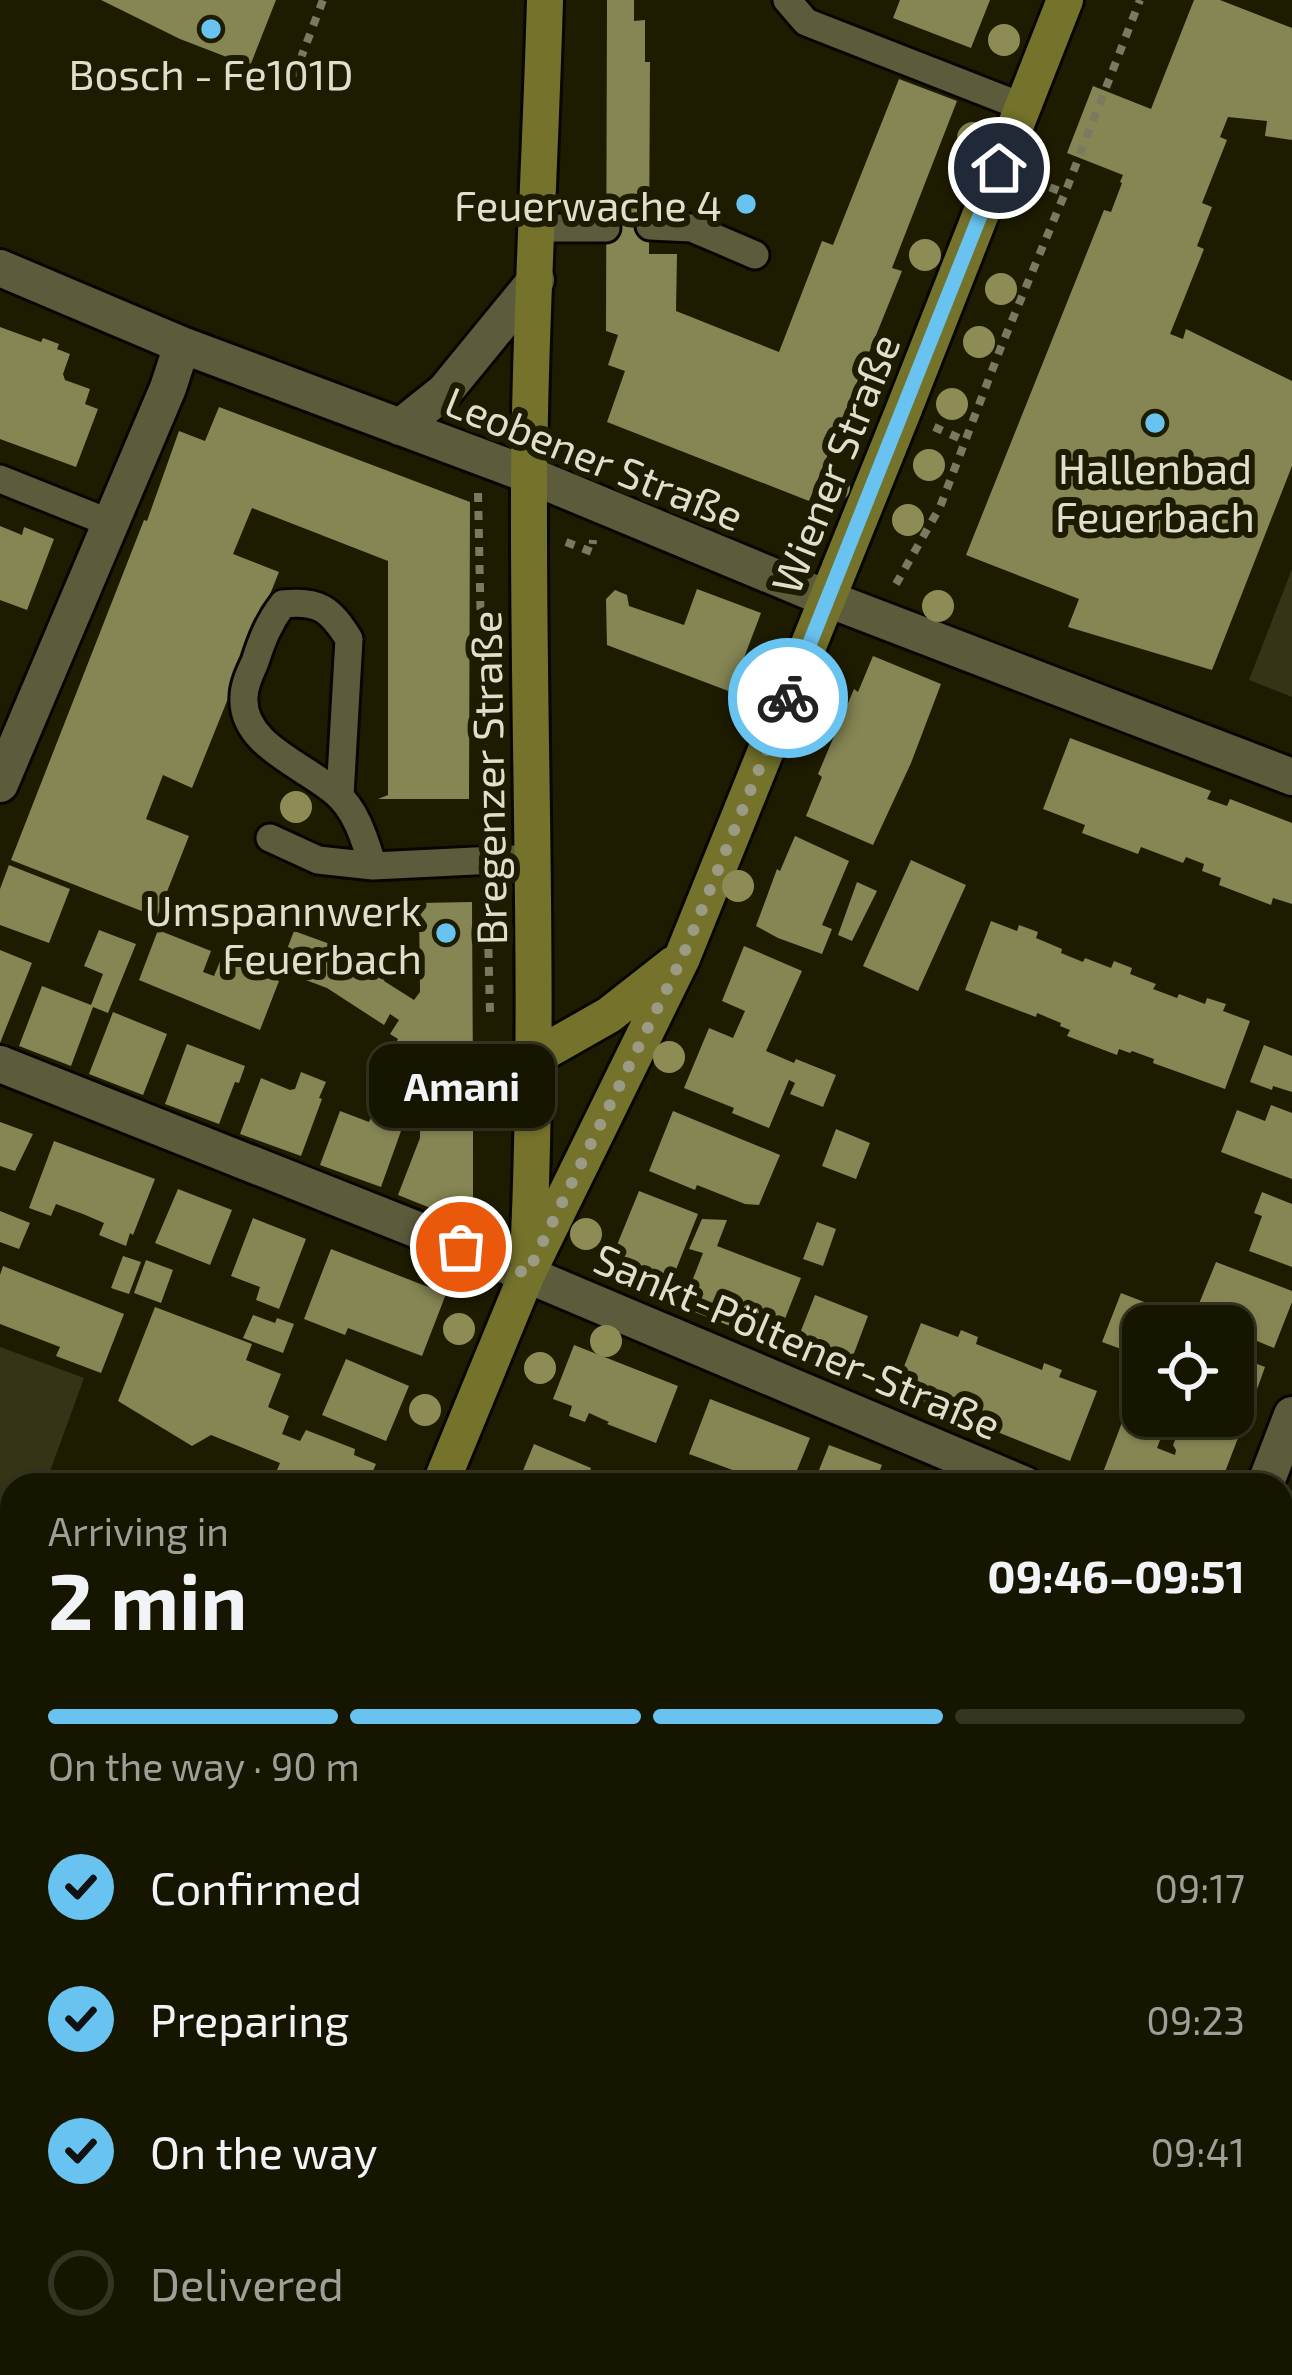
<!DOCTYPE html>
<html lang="en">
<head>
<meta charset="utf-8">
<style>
  :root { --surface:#161500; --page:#23220f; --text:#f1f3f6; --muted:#9e9f99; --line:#353422; --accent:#69c3f1 }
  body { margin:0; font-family:"Exo 2",sans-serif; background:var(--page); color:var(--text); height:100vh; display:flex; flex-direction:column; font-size:45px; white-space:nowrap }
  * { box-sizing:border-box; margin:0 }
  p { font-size:39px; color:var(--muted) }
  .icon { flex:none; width:66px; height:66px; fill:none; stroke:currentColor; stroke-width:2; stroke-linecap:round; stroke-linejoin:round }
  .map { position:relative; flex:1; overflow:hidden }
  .panel { position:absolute; left:0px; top:1473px; width:1293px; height:903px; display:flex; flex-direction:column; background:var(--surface); border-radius:36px 36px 0 0; box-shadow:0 3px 9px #0004,0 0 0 3px var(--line) }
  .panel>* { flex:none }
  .buttons { position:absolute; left:1122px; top:1305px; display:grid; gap:24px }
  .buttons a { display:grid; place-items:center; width:132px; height:132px; border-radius:24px; background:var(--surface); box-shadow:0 3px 9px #0004,0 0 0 3px var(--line); font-size:60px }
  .pin { position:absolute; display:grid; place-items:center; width:102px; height:102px; color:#fff; margin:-51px; border:6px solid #fff; border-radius:50%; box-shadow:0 3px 12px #0007 }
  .courier { position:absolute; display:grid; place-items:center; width:120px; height:120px; margin:-60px; border:9px solid #69c3f1; border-radius:50%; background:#fff; color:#222; box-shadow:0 3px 15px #0007 }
  .bubble { position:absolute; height:84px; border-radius:24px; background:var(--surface); box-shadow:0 3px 9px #0004,0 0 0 3px var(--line); font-size:39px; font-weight:700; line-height:84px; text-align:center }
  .overview em { font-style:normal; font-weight:700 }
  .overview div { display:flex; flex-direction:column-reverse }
  .overview { display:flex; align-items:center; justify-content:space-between; height:204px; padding:0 48px }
  h1 { font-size:78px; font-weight:700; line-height:90px }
  .bar { display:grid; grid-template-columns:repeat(4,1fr); gap:18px 12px; align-content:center; height:144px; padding:0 48px }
  .bar i { height:15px; border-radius:9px; background:var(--line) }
  .bar .current { background:var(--accent) }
  .bar p { grid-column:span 4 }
  ol { padding:0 48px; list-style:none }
  li { display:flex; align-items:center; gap:36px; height:132px }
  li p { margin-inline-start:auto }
  li .icon { padding:12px; border-radius:50%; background:var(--accent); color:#111; stroke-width:4 }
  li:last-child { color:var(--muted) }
  li i { width:66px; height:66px; border:6px solid var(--line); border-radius:50% }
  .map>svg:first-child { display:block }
  .green { fill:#353417 }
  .building { fill:#868554 }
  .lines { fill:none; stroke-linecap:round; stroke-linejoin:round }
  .lane-casing { stroke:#080600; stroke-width:33 }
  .street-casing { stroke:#080600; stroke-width:42 }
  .secondary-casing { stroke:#080600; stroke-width:42 }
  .path { stroke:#7a7a62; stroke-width:8; stroke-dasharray:9 9; stroke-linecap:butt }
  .lane { stroke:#5c5c3c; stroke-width:27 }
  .street { stroke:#5c5c3c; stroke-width:36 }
  .secondary { stroke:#74722b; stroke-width:36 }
  .tree { fill:#8d8c54 }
  .done { stroke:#9b9b85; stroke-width:12; stroke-dasharray:0 21.6 }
  .route { stroke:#69c3f1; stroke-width:15 }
  .poi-dot { fill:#69c3f1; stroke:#1e1c00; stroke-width:4.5 }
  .labels { text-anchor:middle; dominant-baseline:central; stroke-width:12; stroke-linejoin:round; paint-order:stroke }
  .poi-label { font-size:42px; fill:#dedfcc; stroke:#1e1c00 }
  .street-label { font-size:42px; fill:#dedfcc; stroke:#1e1c00 }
</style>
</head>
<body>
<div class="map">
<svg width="1292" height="2375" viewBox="0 0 1292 2375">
  <rect width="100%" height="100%" fill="#1e1c00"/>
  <path class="green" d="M 1292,569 L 1292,697 L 1249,680 Z
    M 0,1347 L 84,1378 L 45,1485 L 12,1485 L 12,1575 L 0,1608 Z"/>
  <path class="building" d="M 101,0 L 276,0 L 250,66 L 180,39 Z
    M 607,0 L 634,0 L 634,21 L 645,20 L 645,62 L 650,62 L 649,254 L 677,254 L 676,311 L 779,352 L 822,241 L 833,245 L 899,79 L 957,101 L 892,268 L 902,271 L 809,501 L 607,422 L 625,371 L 608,365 L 618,335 L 606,331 Z
    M 900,0 L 990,0 L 971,48 L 893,18 Z
    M 1194,0 L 1220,0 L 1292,28 L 1292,140 L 1265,136 L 1267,121 L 1228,117 L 1220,137 L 1227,140 L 1202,203 L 1212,207 L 1197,246 L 1204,249 L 1170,334 L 1183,339 L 1186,329 L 1292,381 L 1292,466 L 1212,670 L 1068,627 L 1079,599 L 966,555 L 1104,210 L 1111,212 L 1122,183 L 1120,182 L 1123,175 L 1067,153 L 1093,86 L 1151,109 Z
    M 0,327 L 41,342 L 43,338 L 59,344 L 57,349 L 70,354 L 63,374 L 65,380 L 90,389 L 85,404 L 98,409 L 76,467 L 0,439 Z
    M 219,407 L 470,502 L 469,799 L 378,799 L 388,795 L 388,561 L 252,508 L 233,554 L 279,572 L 192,788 L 163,775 L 146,819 L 189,836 L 157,917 L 11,860 L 144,520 L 147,521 L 179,431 L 205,441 Z
    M 0,526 L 22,535 L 24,527 L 54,539 L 27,610 L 0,600 Z
    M 697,589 L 761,613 L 731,692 L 607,645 L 606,599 L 615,590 L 627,595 L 629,606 L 684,625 Z
    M 873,656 L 941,684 L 911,763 L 873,845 L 806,816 L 822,777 L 818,774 L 854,689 L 858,692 Z
    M 1070,738 L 1211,791 L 1207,799 L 1227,806 L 1230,799 L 1292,823 L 1292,904 L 1273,898 L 1271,905 L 1219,885 L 1221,878 L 1202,871 L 1204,864 L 1186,857 L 1183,863 L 1141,847 L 1138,854 L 1082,833 L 1085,825 L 1043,809 Z
    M 795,836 L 849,861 L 822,925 L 832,929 L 822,954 L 778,938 L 756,926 L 777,869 L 780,871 Z
    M 911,860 L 966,885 L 918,991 L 863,966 Z
    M 9,865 L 70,889 L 49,943 L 0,925 L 0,889 Z
    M 857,882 L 877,891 L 852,941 L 838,935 Z
    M 472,902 L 473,1085 L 460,1086 L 395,1044 L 398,1039 L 390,1034 L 399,1020 L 390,1014 L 384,1025 L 327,988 L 279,970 L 294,931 L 341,948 L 386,977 L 384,981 L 414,1000 L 420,992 L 419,903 Z
    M 991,921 L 1017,931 L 1019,925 L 1038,932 L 1036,938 L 1062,949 L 1061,953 L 1083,962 L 1085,958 L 1111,968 L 1114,961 L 1132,968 L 1130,974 L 1156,984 L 1153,989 L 1177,998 L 1179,994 L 1205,1004 L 1207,998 L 1226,1004 L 1223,1011 L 1250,1021 L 1225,1089 L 1153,1063 L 1154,1059 L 1132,1051 L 1130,1053 L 1119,1049 L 1117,1055 L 1067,1036 L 1070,1030 L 1060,1026 L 1061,1023 L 1037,1013 L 1036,1017 L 965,990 Z
    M 99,930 L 136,944 L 108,1013 L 93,1007 L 71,1066 L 19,1046 L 42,986 L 91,1005 L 103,974 L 84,966 Z
    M 158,930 L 211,951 L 203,972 L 214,976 L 221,959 L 279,981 L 260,1030 L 139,980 Z
    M 744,946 L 802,971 L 766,1051 L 794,1063 L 796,1059 L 836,1075 L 823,1107 L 790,1094 L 795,1083 L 789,1080 L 769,1128 L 732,1113 L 734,1108 L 684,1088 L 709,1028 L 733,1038 L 745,1011 L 722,1001 Z
    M 0,950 L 32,963 L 0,1043 Z
    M 113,1012 L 167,1034 L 143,1095 L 89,1074 Z
    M 187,1044 L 245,1066 L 239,1083 L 235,1082 L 219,1124 L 165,1104 Z
    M 1264,1045 L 1292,1056 L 1292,1092 L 1273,1086 L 1272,1090 L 1250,1082 Z
    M 301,1072 L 326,1082 L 319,1098 L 322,1099 L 301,1156 L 240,1134 L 261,1078 L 290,1090 L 295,1089 Z
    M 1271,1105 L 1292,1113 L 1292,1179 L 1221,1152 L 1237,1110 L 1265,1121 Z
    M 376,1106 L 400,1115 L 395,1129 L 401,1131 L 381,1187 L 320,1165 L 340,1111 L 369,1122 Z
    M 420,1110 L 457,1111 L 457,1126 L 473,1126 L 473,1216 L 463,1221 L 398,1195 L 420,1138 Z
    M 673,1111 L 780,1155 L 759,1205 L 745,1204 L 697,1185 L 695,1190 L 649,1171 Z
    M 0,1122 L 33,1134 L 15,1171 L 0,1166 Z
    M 836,1129 L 870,1143 L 856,1179 L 822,1166 Z
    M 54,1141 L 155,1179 L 133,1235 L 130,1233 L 126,1246 L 99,1235 L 104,1223 L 83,1214 L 56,1204 L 51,1216 L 29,1208 Z
    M 178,1189 L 232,1210 L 210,1265 L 155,1243 Z
    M 639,1191 L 698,1214 L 664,1300 L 613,1279 L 608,1267 Z
    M 1262,1192 L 1292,1204 L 1292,1267 L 1249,1251 L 1262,1216 L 1254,1213 Z
    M 0,1211 L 30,1223 L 19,1249 L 0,1242 Z
    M 253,1218 L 306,1239 L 279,1309 L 256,1300 L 260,1287 L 231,1276 Z
    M 702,1219 L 727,1220 L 717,1246 L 801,1278 L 775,1344 L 682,1307 L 703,1253 L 689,1249 Z
    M 817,1222 L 836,1229 L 823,1266 L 803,1259 Z
    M 331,1249 L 446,1294 L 422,1356 L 348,1328 L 345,1335 L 304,1319 Z
    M 123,1256 L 141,1262 L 129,1294 L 111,1288 Z
    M 146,1260 L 173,1270 L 161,1303 L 134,1293 Z
    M 1216,1262 L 1292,1291 L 1292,1302 L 1274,1348 L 1233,1331 L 1233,1326 L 1219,1326 L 1194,1316 Z
    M 3,1266 L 124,1314 L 101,1373 L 56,1356 L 60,1347 L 0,1324 L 0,1275 Z
    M 1121,1293 L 1170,1312 L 1164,1326 L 1143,1326 L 1143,1357 L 1102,1342 Z
    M 815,1295 L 868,1316 L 847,1372 L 793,1351 Z
    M 155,1307 L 252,1344 L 246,1360 L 281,1374 L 268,1407 L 289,1416 L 282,1434 L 300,1441 L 306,1430 L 355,1449 L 354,1455 L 376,1464 L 367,1485 L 278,1485 L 272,1482 L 280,1463 L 211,1435 L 192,1446 L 118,1401 Z
    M 253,1315 L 275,1323 L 277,1318 L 294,1324 L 283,1353 L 243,1338 Z
    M 921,1323 L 958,1337 L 961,1330 L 978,1337 L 976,1344 L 1042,1370 L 1044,1363 L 1062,1370 L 1059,1377 L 1097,1391 L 1070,1461 L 995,1431 L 997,1428 L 969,1417 L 967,1420 L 894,1392 Z
    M 574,1345 L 678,1386 L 656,1443 L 607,1424 L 609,1422 L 589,1413 L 585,1422 L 569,1416 L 572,1406 L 553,1399 Z
    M 1233,1355 L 1265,1367 L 1246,1420 L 1233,1415 Z
    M 346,1359 L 409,1386 L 386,1441 L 322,1415 Z
    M 710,1399 L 810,1438 L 791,1485 L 765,1485 L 758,1482 L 756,1485 L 732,1485 L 738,1472 L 689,1454 Z
    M 1131,1399 L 1143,1404 L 1143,1416 L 1169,1416 L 1157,1448 L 1175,1455 L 1176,1450 L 1173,1445 L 1185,1416 L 1238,1438 L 1220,1485 L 1130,1485 L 1102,1475 Z
    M 534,1444 L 591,1468 L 589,1474 L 597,1477 L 593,1485 L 517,1485 Z
    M 829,1445 L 882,1465 L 874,1485 L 813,1485 Z
    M 12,1661 L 12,1802 L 0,1797 L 0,1690 Z
    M 1281,1687 L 1292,1690 L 1292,1877 L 1281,1897 Z
    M 0,1902 L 12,1907 L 12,1982 L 0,1987 Z
    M 12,2025 L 12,2088 L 8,2089 L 0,2071 L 0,2057 L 10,2053 L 0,2030 Z
    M 12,2109 L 12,2147 L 0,2142 L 0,2115 Z
    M 1292,2124 L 1292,2228 L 1291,2231 L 1281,2226 L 1281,2167 L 1288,2153 L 1281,2149 Z
    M 1285,2263 L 1292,2266 L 1292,2325 L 1281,2320 L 1281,2270 Z
    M 12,2291 L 12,2364 L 58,2364 L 54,2375 L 0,2375 L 0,2318 Z
    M 162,2364 L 242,2364 L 238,2375 L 157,2375 Z
    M 342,2364 L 418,2364 L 437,2375 L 335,2375 Z
    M 441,2364 L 504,2364 L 510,2368 L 506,2375 L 459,2375 Z
    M 1005,2364 L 1053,2364 L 1048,2375 L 1030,2375 Z
    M 1072,2364 L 1130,2364 L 1125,2375 L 1067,2375 Z"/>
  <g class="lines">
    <g class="lane-casing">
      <path id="lane" d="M 787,0 L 806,22 L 1023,107
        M 650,226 L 692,228 L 755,255
        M 538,228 L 606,228
        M 0,479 L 110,523
        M 340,795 L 349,639 C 330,609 319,600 283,604 C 269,622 262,640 255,662 C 250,673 244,685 244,697 C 241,745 306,766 336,793 C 357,811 365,841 373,866
        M 270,838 L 318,860 L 373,866 L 535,858
        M 0,2012 L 12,2005"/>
    </g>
    <g class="street-casing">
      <path id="street" d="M 0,268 L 182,345 L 529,475 L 828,599 L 1292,777
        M 400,427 L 445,391 L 536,280
        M 0,784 L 168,388 L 182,345
        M 0,1064 L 493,1260 L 1025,1485
        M 1265,1485 L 1292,1415
        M 1281,1597 L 1292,1602
        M 0,1840 L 12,1848
        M 1257,2364 L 1280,2375
        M 922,2375 L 926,2364"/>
    </g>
    <g class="secondary-casing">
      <path id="secondary" d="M 535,1057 L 609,1015 L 674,964
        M 528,1258 C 540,1015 529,772 529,529 C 528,353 540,176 545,0
        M 440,1485 L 527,1274 L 682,958 L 902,414 L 1065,0
        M 108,2375 L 113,2364"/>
    </g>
    <path class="path" d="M 294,76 L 323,0
      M 1033,181 L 1065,193
      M 934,427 L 966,441
      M 478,493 L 485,826
      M 566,542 L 592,552 L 593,540
      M 896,584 L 940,507 L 1001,347 L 1065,193 L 1140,0
      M 487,895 L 490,1012
      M 1281,1957 L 1292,1941
      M 1281,2008 L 1292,2041"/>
    <use href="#lane" class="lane"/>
    <use href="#street" class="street"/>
    <use href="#secondary" class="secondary"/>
  </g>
  <g class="tree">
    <circle cx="1004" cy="40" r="16"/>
    <circle cx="973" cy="138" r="16"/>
    <circle cx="925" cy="255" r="16"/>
    <circle cx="1001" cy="289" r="16"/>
    <circle cx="979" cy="342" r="16"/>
    <circle cx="877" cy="372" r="16"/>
    <circle cx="952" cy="404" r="16"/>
    <circle cx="929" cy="465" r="16"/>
    <circle cx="834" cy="487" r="16"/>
    <circle cx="908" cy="520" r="16"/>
    <circle cx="938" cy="606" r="16"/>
    <circle cx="817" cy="708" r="16"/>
    <circle cx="296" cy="807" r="16"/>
    <circle cx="738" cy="886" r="16"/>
    <circle cx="669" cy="1057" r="16"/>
    <circle cx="586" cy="1234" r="16"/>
    <circle cx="459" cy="1329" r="16"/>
    <circle cx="606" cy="1341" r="16"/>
    <circle cx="540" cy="1368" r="16"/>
    <circle cx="425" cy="1410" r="16"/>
  </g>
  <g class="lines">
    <path class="done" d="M 461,1247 L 527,1274 L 682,958 L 788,698"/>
    <path class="route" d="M 788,698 L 999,168"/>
  </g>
  <g class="poi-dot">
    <circle cx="211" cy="29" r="12"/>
    <circle cx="746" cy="204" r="12"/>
    <circle cx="1155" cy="423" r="12"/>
    <circle cx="446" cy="933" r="12"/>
  </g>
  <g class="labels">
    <g class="poi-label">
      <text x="211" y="73">Bosch - Fe101D</text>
      <text x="722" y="204" text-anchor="end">Feuerwache 4</text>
      <text x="1155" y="467">Hallenbad<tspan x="1155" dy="48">Feuerbach</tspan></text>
      <text x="422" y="909" text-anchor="end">Umspannwerk<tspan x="422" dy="48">Feuerbach</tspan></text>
    </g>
    <g class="street-label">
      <text transform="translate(595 457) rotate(22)">Leobener Straße</text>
      <text transform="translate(834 463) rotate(-68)">Wiener Straße</text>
      <text transform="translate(487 778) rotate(-91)">Bregenzer Straße</text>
      <text transform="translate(798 1340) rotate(23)">Sankt-Pöltener-Straße</text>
    </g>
  </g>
</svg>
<div class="buttons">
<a><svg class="icon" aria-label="locate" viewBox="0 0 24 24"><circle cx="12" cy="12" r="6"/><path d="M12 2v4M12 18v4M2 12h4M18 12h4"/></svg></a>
</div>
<div class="pin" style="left:461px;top:1247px;background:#ea580c"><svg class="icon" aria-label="bag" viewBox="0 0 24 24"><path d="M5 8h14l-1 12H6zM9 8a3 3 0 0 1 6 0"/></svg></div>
<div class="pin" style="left:999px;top:168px;background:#1f2937"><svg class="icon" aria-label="home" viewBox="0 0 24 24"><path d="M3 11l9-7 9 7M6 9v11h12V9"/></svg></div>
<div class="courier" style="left:788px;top:698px"><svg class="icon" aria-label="bike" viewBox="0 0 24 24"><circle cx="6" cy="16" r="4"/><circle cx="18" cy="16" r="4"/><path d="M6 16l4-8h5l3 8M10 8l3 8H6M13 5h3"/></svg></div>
<div class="bubble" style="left:369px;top:1044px;width:186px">Amani</div>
<section class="panel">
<div class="overview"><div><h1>2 min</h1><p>Arriving in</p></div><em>09:46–09:51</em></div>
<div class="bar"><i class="current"></i><i class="current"></i><i class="current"></i><i></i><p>On the way · 90 m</p></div>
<ol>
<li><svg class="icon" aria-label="check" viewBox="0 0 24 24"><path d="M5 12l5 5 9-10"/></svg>Confirmed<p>09:17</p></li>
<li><svg class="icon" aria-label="check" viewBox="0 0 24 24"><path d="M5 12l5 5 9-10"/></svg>Preparing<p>09:23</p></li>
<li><svg class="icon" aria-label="check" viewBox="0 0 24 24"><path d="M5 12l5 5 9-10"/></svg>On the way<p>09:41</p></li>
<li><i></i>Delivered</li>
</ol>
</section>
</div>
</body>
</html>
